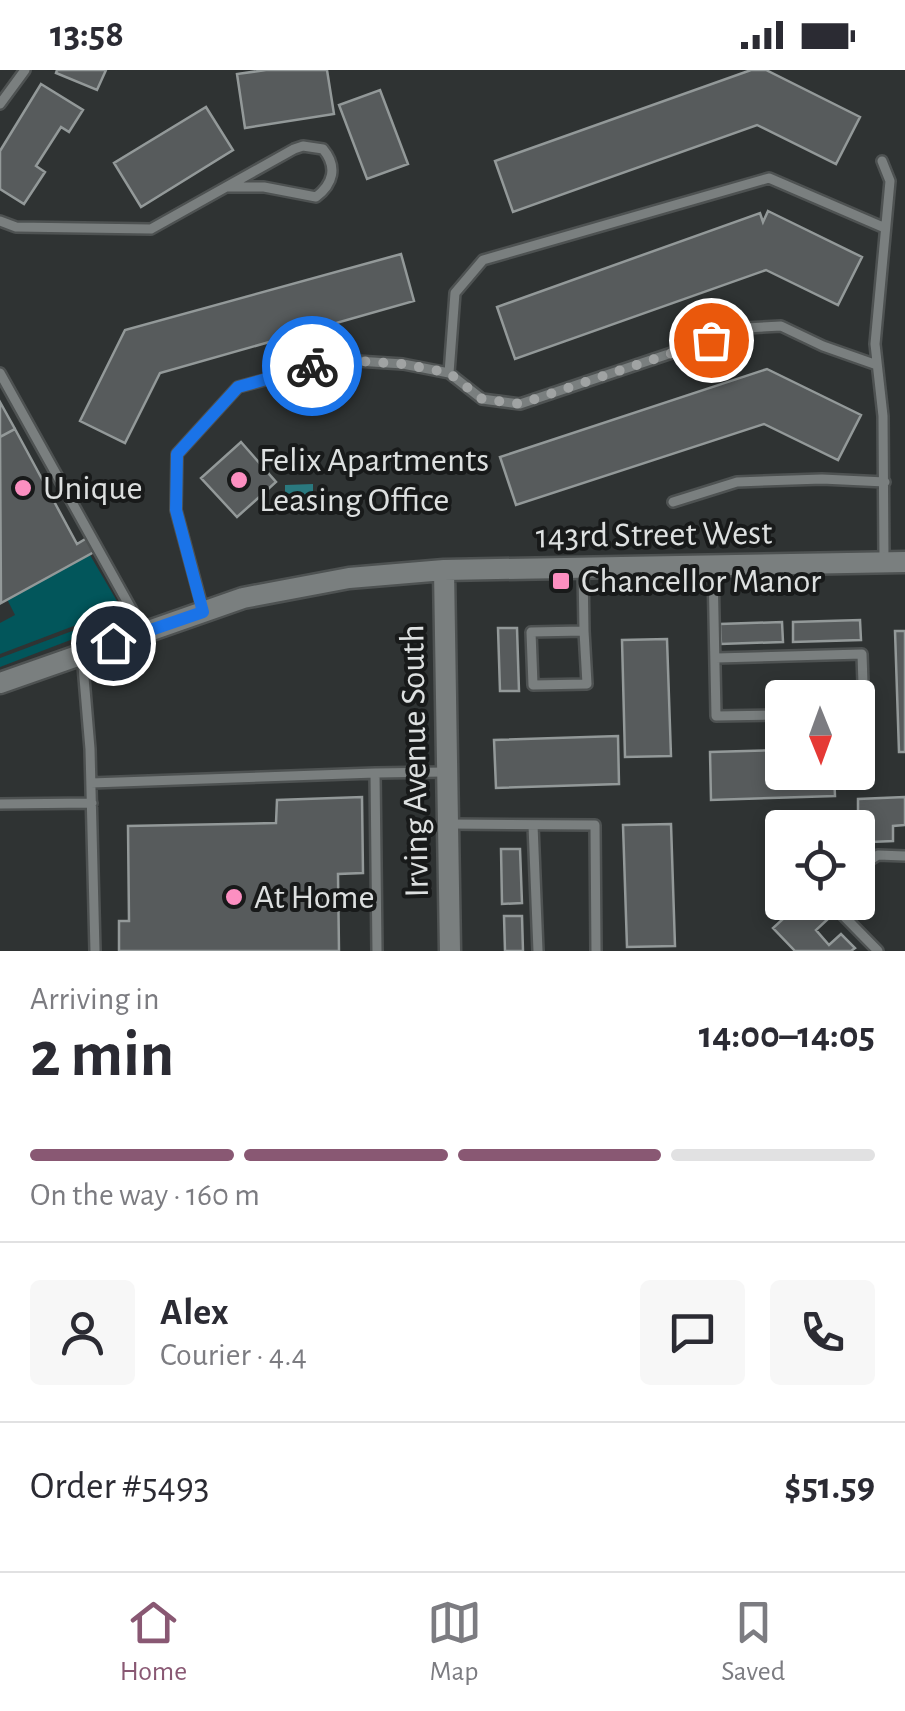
<!DOCTYPE html>
<html lang="en">
<head>
<meta charset="utf-8">
<style>
  :root { --surface:#fff; --page:#f7f7f7; --text:#2b2b33; --muted:#7c7c81; --line:#e1e1e2; --accent:#895873 }
  body { margin:0; font-family:"Alegreya Sans",sans-serif; background:var(--page); color:var(--text); height:100vh; display:flex; flex-direction:column; font-size:38px; white-space:nowrap }
  * { box-sizing:border-box; margin:0 }
  p { font-size:32px; color:var(--muted) }
  .icon { flex:none; width:55px; height:55px; fill:none; stroke:currentColor; stroke-width:2; stroke-linecap:round; stroke-linejoin:round }
  .map { position:relative; height:881px; overflow:hidden }
  .side { display:flex; flex-direction:column; background:var(--surface); flex:1 }
  .side>* { flex:none }
  .needle { width:65px; rotate:179deg }
  .controls { position:absolute; left:765px; top:610px; display:grid; gap:20px }
  .controls a { display:grid; place-items:center; width:110px; height:110px; border-radius:10px; background:var(--surface); box-shadow:0 5px 15px #0003; font-size:50px }
  .pin { position:absolute; display:grid; place-items:center; width:85px; height:85px; color:#fff; margin:-42px; border:5px solid #fff; border-radius:50%; box-shadow:0 2px 10px #0007 }
  .courier { position:absolute; display:grid; place-items:center; width:100px; height:100px; margin:-50px; border:8px solid #1a73e8; border-radius:50%; background:#fff; color:#222; box-shadow:0 2px 12px #0007 }
  .head em { font-style:normal; font-weight:600 }
  .head div { display:flex; flex-direction:column-reverse }
  .head { display:flex; align-items:center; justify-content:space-between; height:170px; padding:0 30px }
  h1 { font-size:65px; font-weight:600; line-height:75px }
  .bar { display:grid; grid-template-columns:repeat(4,1fr); gap:15px 10px; align-content:center; height:120px; padding:0 30px }
  .bar i { height:12px; border-radius:8px; background:var(--line) }
  .bar .active { background:var(--accent) }
  .bar p { grid-column:span 4 }
  .line { display:flex; align-items:center; gap:25px; padding:0 30px; border-top:2px solid var(--line) }
  .line div { flex:1 }
  .round { display:grid; place-items:center; flex:none; width:105px; height:105px; border-radius:10px; background:var(--page) }
  .status { display:flex; justify-content:space-between; align-items:center; height:70px; padding:0 50px; background:var(--surface); direction:ltr }
  .status svg { height:28px; fill:currentColor }
  .tabs { display:flex; justify-content:space-around; align-items:center; height:140px; border-top:2px solid var(--line); background:var(--surface); font-size:28px; color:var(--muted) }
  .tabs a { display:grid; justify-items:center; gap:5px }
  .tabs .active { color:var(--accent) }
  .map>svg:first-child { display:block }
  .green { fill:#02565b }
  .water { fill:#2a797f }
  .building { fill:#575b5c; stroke:#939999; stroke-width:2.5 }
  .lines { fill:none; stroke-linecap:round; stroke-linejoin:round }
  .service-casing { stroke:#4e5252; stroke-width:14 }
  .tertiary-casing { stroke:#4e5252; stroke-width:25 }
  .service { stroke:#7a7f7f; stroke-width:9 }
  .tertiary { stroke:#7a7f7f; stroke-width:20 }
  .done { stroke:#a0a3a3; stroke-width:10; stroke-dasharray:0 18 }
  .route { stroke:#1a73e8; stroke-width:12 }
  .poi-dot { fill:#fc8fc1; stroke:#181a1a; stroke-width:4 }
  .labels { text-anchor:middle; dominant-baseline:central; stroke-width:8; stroke-linejoin:round; paint-order:stroke }
  .poi-label { font-size:35px; fill:#dde0e0; stroke:#181a1a; text-anchor:start }
  .street-label { font-size:35px; fill:#dde0e0; stroke:#181a1a }
</style>
</head>
<body>
<div class="status"><b>13:58</b><svg viewBox="0 0 49 12"><path d="M0 12V9h3v3zM5 12V6h3v6zM10 12V3h3v9zM15 12V0h3v12zM26 1h20v11H26zM47 4h2v5h-2z"/></svg></div>
<div class="map">
<svg width="905" height="881" viewBox="0 0 905 881">
  <rect width="100%" height="100%" fill="#2f3333"/>
  <path class="green" d="M 90,485 L 121,538 L 0,584 L 0,553 L 15,545 L 7,529 Z
    M 123,542 L 120,551 L 0,597 L 0,588 Z"/>
  <path class="water" d="M 313,414 L 313,426 L 301,426 L 300,436 L 285,436 L 285,415 Z"/>
  <path class="building" d="M 57,0 L 106,0 L 97,20 L 56,3 Z
    M 266,0 L 327,0 L 334,44 L 245,58 L 237,4 Z
    M 751,0 L 766,0 L 860,47 L 836,94 L 757,55 L 513,142 L 495,91 Z
    M 41,14 L 83,40 L 69,62 L 61,57 L 36,96 L 45,102 L 24,134 L 0,119 L 0,81 Z
    M 380,20 L 408,94 L 367,109 L 339,35 Z
    M 206,37 L 233,80 L 141,137 L 114,93 Z
    M 768,141 L 862,187 L 838,235 L 766,200 L 515,289 L 497,237 L 760,143 L 763,152 Z
    M 401,184 L 414,231 L 160,303 L 125,373 L 80,351 L 125,260 Z
    M 767,299 L 861,345 L 838,390 L 764,354 L 516,435 L 500,387 Z
    M 0,332 L 15,359 L 0,367 Z
    M 15,359 L 77,474 L 87,468 L 94,482 L 1,533 L 0,367 Z
    M 241,372 L 276,412 L 237,447 L 201,408 Z
    M 860,550 L 861,570 L 793,572 L 793,552 Z
    M 782,552 L 783,572 L 721,574 L 720,554 Z
    M 498,558 L 517,558 L 519,621 L 500,621 Z
    M 895,561 L 905,561 L 905,682 L 899,682 Z
    M 667,569 L 671,686 L 625,687 L 622,570 Z
    M 618,666 L 619,714 L 496,718 L 494,670 Z
    M 782,680 L 782,702 L 834,702 L 835,726 L 711,730 L 710,682 Z
    M 362,727 L 363,803 L 338,804 L 339,881 L 119,881 L 119,851 L 129,851 L 128,756 L 276,753 L 277,730 Z
    M 905,727 L 905,755 L 893,756 L 893,771 L 871,772 L 870,757 L 858,757 L 858,729 Z
    M 823,743 L 839,758 L 810,758 Z
    M 671,754 L 675,876 L 627,877 L 623,755 Z
    M 501,779 L 520,779 L 522,833 L 502,834 Z
    M 782,787 L 782,813 L 770,801 Z
    M 813,834 L 828,849 L 816,860 L 829,875 L 841,864 L 855,878 L 851,881 L 795,881 L 773,858 L 795,838 L 802,845 Z
    M 504,846 L 522,846 L 523,881 L 505,881 Z"/>
  <g class="lines">
    <g class="service-casing">
      <path id="service" d="M 0,34 L 25,0
        M 882,91 L 890,111 L 875,274 L 883,346 L 884,490
        M 0,151 L 16,157 L 151,159 L 294,79 L 303,76 L 323,79 C 338,97 333,114 316,127 L 264,117 L 229,117
        M 0,303 L 143,560
        M 449,303 L 482,329 L 520,334 L 746,258 L 781,256 L 823,276 L 877,295
        M 673,432 L 737,412 L 822,409 L 885,412
        M 713,497 L 716,646 L 782,645
        M 583,499 L 584,561 L 531,562 L 533,615 L 587,614 L 584,561
        M 203,540 L 176,440 L 177,384 L 238,317 L 342,290 L 403,294 L 449,303 L 455,223 L 483,190 L 769,108 L 885,158
        M 82,584 L 90,679 L 95,881
        M 716,588 L 862,584 L 864,644 L 858,644
        M 375,703 L 445,702
        M 91,713 L 375,703 L 377,881
        M 0,734 L 92,733
        M 448,754 L 595,755 L 596,881
        M 533,755 L 538,881
        M 858,798 L 878,785 L 905,786
        M 830,832 L 878,881"/>
    </g>
    <g class="tertiary-casing">
      <path id="tertiary" d="M 444,500 L 450,881
        M 0,613 L 243,528 L 349,508 L 444,500 L 905,492"/>
    </g>
    <use href="#service" class="service"/>
    <use href="#tertiary" class="tertiary"/>
  </g>
  <g class="lines">
    <path class="done" d="M 312,296 L 342,290 L 403,294 L 449,303 L 482,329 L 520,334 L 711,270"/>
    <path class="route" d="M 113,573 L 203,542 L 176,440 L 177,384 L 238,317 L 312,296"/>
  </g>
  <g class="poi-dot">
    <circle cx="239" cy="410" r="10"/>
    <circle cx="23" cy="418" r="10"/>
    <rect x="551" y="501" width="20" height="20" rx="5"/>
    <circle cx="234" cy="827" r="10"/>
  </g>
  <g class="labels">
    <g class="poi-label">
      <text x="259" y="390">Felix Apartments<tspan x="259" dy="40">Leasing Office</tspan></text>
      <text x="43" y="418">Unique</text>
      <text x="581" y="511">Chancellor Manor</text>
      <text x="254" y="827">At Home</text>
    </g>
    <g class="street-label">
      <text transform="translate(654 465) rotate(-1)">143rd Street West</text>
      <text transform="translate(415 691) rotate(-91)">Irving Avenue South</text>
    </g>
  </g>
</svg>
<div class="controls">
<a><svg class="needle" viewBox="-14 -14 28 28"><path d="M0-13l5 13h-10z" fill="#e53935"/><path d="M0 13l5-13h-10z" fill="#7c7c81"/></svg></a>
<a><svg class="icon" aria-label="locate" viewBox="0 0 24 24"><circle cx="12" cy="12" r="6"/><path d="M12 2v4M12 18v4M2 12h4M18 12h4"/></svg></a>
</div>
<div class="pin" style="left:711px;top:270px;background:#ea580c"><svg class="icon" aria-label="bag" viewBox="0 0 24 24"><path d="M5 8h14l-1 12H6zM9 8a3 3 0 0 1 6 0"/></svg></div>
<div class="pin" style="left:113px;top:573px;background:#1f2937"><svg class="icon" aria-label="home" viewBox="0 0 24 24"><path d="M3 11l9-7 9 7M6 9v11h12V9"/></svg></div>
<div class="courier" style="left:312px;top:296px"><svg class="icon" aria-label="bike" viewBox="0 0 24 24"><circle cx="6" cy="16" r="4"/><circle cx="18" cy="16" r="4"/><path d="M6 16l4-8h5l3 8M10 8l3 8H6M13 5h3"/></svg></div>
</div>
<section class="side">
<div class="head"><div><h1>2 min</h1><p>Arriving in</p></div><em>14:00–14:05</em></div>
<div class="bar"><i class="active"></i><i class="active"></i><i class="active"></i><i></i><p>On the way · 160 m</p></div>
<div class="line" style="height:180px"><a class="round"><svg class="icon" aria-label="person" viewBox="0 0 24 24"><circle cx="12" cy="8" r="4"/><path d="M4 21q1-7 8-7t8 7"/></svg></a><div><b>Alex</b><p>Courier · 4.4</p></div><a class="round"><svg class="icon" aria-label="chat" viewBox="0 0 24 24"><path d="M4 5h16v11H9l-5 4z"/></svg></a><a class="round"><svg class="icon" aria-label="phone" viewBox="0 0 24 24"><path d="M5 4h4l2 5-3 2q2 4 5 5l2-3 5 2v4C11 20 4 13 5 4z"/></svg></a></div>
<div class="line" style="height:130px"><div>Order #5493</div><b>$51.59</b></div>
</section>
<nav class="tabs">
<a class="active"><svg class="icon" aria-label="home" viewBox="0 0 24 24"><path d="M3 11l9-7 9 7M6 9v11h12V9"/></svg>Home</a>
<a><svg class="icon" aria-label="map" viewBox="0 0 24 24"><path d="M3 6l6-2 6 2 6-2v14l-6 2-6-2-6 2zM9 4v14M15 6v14"/></svg>Map</a>
<a><svg class="icon" aria-label="saved" viewBox="0 0 24 24"><path d="M7 4h10v16l-5-4-5 4z"/></svg>Saved</a>
</nav>
</body>
</html>
